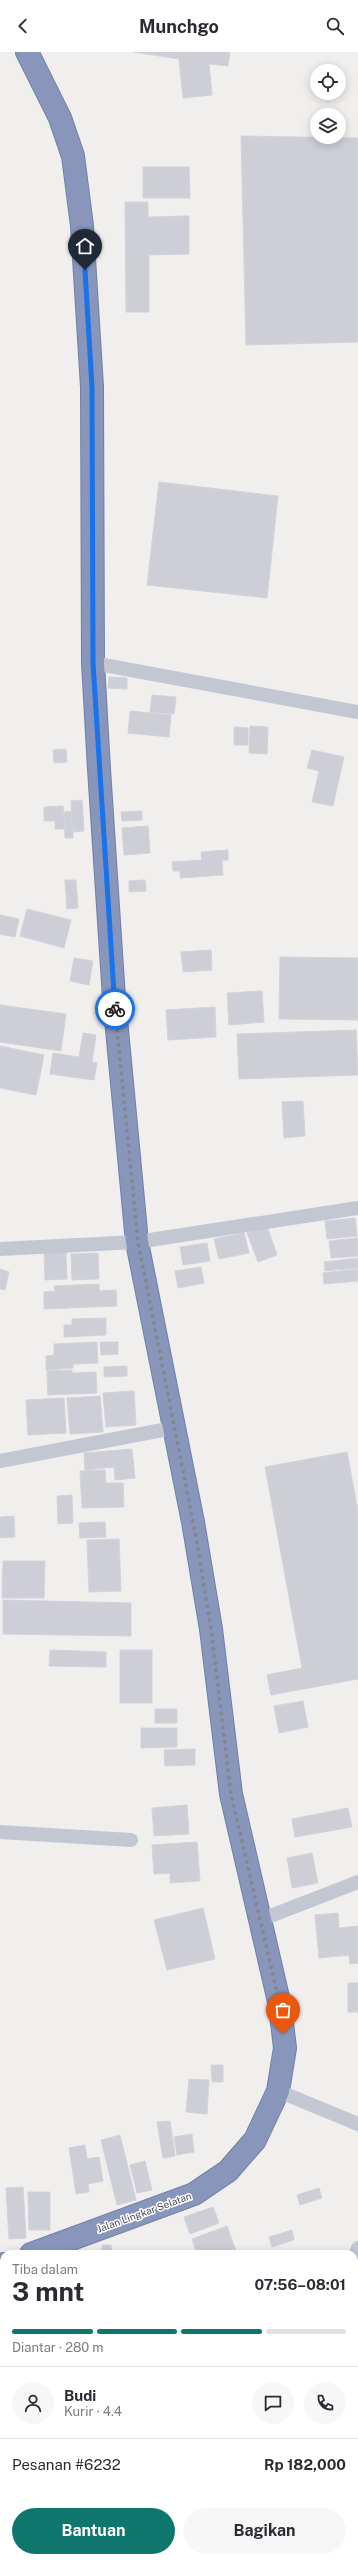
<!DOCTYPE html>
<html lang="id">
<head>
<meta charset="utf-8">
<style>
  :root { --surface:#fff; --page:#f7f7f7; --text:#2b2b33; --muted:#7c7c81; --line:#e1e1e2; --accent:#0f766e }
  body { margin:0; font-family:"Public Sans",sans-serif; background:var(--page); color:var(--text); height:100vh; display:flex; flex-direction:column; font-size:15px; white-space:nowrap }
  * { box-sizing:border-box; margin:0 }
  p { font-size:13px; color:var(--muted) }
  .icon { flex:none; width:22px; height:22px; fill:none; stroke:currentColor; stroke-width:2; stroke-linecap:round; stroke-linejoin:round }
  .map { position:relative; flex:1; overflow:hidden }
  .sheet { position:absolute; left:0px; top:2198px; width:358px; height:312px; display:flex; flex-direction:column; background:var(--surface); border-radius:12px 12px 0 0; box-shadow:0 2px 10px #0003 }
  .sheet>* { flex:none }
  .buttons { position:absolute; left:310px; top:12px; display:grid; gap:8px }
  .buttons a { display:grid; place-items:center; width:36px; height:36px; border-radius:50%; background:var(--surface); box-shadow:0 2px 10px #0003; font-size:20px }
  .pin { position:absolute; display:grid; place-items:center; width:34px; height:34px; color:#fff; margin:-41px -17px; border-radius:50% 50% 50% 0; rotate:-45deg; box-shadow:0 0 4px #0007 }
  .pin .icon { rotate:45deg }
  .courier { position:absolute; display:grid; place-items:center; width:40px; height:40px; margin:-20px; border:3px solid #1a73e8; border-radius:50%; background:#fff; color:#222; box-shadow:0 1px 5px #0007 }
  .head em { font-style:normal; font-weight:700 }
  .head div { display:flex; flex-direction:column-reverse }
  .head { display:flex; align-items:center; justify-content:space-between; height:68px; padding:0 12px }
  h1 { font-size:26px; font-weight:700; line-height:30px }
  .bar { display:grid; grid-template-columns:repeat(4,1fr); gap:6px 4px; align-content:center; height:48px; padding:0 12px }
  .bar i { height:5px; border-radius:3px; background:var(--line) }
  .bar .active { background:var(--accent) }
  .bar p { grid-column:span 4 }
  .line { display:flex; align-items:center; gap:10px; padding:0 12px; border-top:1px solid var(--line) }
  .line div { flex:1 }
  .round { display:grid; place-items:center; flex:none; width:42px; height:42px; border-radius:21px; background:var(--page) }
  .primary-button { display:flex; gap:8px; margin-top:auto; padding:8px 12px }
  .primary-button a { flex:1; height:46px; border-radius:24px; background:var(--accent); color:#fff; font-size:16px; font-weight:700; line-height:46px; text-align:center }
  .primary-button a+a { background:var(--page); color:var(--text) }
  header { display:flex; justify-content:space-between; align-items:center; height:52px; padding:0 12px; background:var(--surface); font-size:18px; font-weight:700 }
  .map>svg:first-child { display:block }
  .building { fill:#cecfd6; stroke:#d2d3d9 }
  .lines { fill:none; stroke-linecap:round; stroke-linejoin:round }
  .highway-casing { stroke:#7380a6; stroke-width:24 }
  .street { stroke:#c2c7d2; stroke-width:14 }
  .highway { stroke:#8896bb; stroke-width:22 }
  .done { stroke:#82868e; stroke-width:4; stroke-dasharray:0 7.2 }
  .route { stroke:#1a73e8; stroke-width:5 }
  .labels { text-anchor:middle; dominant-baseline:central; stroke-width:3; stroke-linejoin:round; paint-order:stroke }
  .street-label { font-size:10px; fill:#474d5b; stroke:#fff }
</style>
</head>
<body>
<header><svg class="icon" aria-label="back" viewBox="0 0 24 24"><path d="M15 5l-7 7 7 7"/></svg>Munchgo<svg class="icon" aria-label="search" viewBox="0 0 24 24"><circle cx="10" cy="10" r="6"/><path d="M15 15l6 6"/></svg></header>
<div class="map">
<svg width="358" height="2510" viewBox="0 0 358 2510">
  <rect width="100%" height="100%" fill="#f1efee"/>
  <path class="building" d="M 133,0 L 230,0 L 228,14 L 209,12 L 212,43 L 183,46 L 179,7 Z
    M 241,84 L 358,86 L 358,290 L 246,293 Z
    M 143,115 L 189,115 L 190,146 L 143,146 Z
    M 125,150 L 148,150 L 148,165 L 189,164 L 189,202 L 149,203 L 149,260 L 126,260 Z
    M 159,430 L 278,444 L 267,546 L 147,533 Z
    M 109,625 L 127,626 L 127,637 L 108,636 Z
    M 152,643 L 176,645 L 174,662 L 150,660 Z
    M 130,659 L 171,663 L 169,685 L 128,681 Z
    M 250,674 L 268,675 L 267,702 L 249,701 Z
    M 234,675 L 248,676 L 248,693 L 234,693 Z
    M 66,697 L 67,710 L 54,711 L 53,698 Z
    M 312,698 L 344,705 L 333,754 L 312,750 L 319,719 L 307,716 Z
    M 82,748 L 84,779 L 73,780 L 71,749 Z
    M 63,754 L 65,777 L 55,777 L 55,769 L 44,769 L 44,755 Z
    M 72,759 L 73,786 L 65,786 L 64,760 Z
    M 142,759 L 142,768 L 122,769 L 121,760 Z
    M 148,774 L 150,801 L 124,803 L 122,776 Z
    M 228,798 L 228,808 L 222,808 L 223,823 L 180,826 L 180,819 L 173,819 L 172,810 L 202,808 L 201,800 Z
    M 65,828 L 76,828 L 78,856 L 67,857 Z
    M 145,828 L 146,839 L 129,840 L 129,829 Z
    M 27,857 L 71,868 L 64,896 L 20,884 Z
    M 0,863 L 19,867 L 15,885 L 0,882 Z
    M 211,898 L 212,918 L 183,920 L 181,900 Z
    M 280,905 L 358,906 L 358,968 L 279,967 Z
    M 74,906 L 93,909 L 89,933 L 70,929 Z
    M 262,939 L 264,970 L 229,973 L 227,941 Z
    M 0,953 L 66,962 L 61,999 L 0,990 Z
    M 215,955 L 216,985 L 168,988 L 166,958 Z
    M 356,978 L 358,1023 L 239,1027 L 237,982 Z
    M 83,981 L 96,983 L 92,1010 L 97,1011 L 94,1028 L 50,1022 L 53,1001 L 79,1005 Z
    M 0,994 L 44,1003 L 36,1043 L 0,1036 Z
    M 303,1049 L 305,1084 L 284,1086 L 282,1050 Z
    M 355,1166 L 357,1184 L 327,1187 L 325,1169 Z
    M 267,1174 L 277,1203 L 258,1210 L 247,1181 Z
    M 244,1181 L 249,1201 L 219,1207 L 214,1187 Z
    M 358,1186 L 358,1204 L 331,1206 L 329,1189 Z
    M 207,1191 L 210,1209 L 183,1213 L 180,1195 Z
    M 66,1200 L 67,1227 L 45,1228 L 44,1201 Z
    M 98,1201 L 99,1227 L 72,1228 L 71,1202 Z
    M 358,1206 L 358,1216 L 325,1219 L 324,1210 Z
    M 201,1215 L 204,1231 L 178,1236 L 175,1219 Z
    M 0,1217 L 9,1220 L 5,1238 L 0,1237 Z
    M 358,1217 L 358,1229 L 324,1232 L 323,1221 Z
    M 99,1232 L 99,1239 L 116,1238 L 117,1254 L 44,1257 L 44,1240 L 55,1239 L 54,1234 Z
    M 106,1266 L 106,1283 L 64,1285 L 64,1273 L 72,1273 L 72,1267 Z
    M 97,1290 L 98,1311 L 73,1312 L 73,1316 L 46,1318 L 46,1304 L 54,1303 L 54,1292 Z
    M 100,1290 L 118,1290 L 118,1302 L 101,1303 Z
    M 127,1314 L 127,1324 L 104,1325 L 104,1315 Z
    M 72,1318 L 72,1321 L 96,1320 L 97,1341 L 48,1343 L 47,1319 Z
    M 134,1339 L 136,1373 L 106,1375 L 103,1341 Z
    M 100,1344 L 103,1380 L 70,1382 L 67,1346 Z
    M 64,1346 L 66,1381 L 28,1383 L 26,1348 Z
    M 132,1397 L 135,1426 L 115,1428 L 114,1415 L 85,1418 L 84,1401 Z
    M 347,1400 L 358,1459 L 358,1627 L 271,1643 L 267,1623 L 302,1616 L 265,1415 Z
    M 105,1418 L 106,1431 L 123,1431 L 124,1455 L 82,1456 L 80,1419 Z
    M 72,1443 L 73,1471 L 58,1472 L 57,1444 Z
    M 14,1464 L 15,1485 L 0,1486 L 0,1465 Z
    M 105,1470 L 106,1485 L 80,1486 L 79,1471 Z
    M 119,1487 L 121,1539 L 89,1540 L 87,1488 Z
    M 3,1509 L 45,1509 L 44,1546 L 2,1546 Z
    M 3,1548 L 131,1551 L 131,1584 L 3,1582 Z
    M 50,1598 L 106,1600 L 106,1615 L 49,1614 Z
    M 120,1598 L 152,1598 L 152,1651 L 120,1651 Z
    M 303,1649 L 308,1675 L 279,1681 L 274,1654 Z
    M 155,1657 L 177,1657 L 177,1671 L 155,1671 Z
    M 141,1676 L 177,1676 L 177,1695 L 141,1696 Z
    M 195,1697 L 195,1713 L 165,1714 L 164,1698 Z
    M 187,1753 L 189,1782 L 154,1784 L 152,1756 Z
    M 348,1756 L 352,1775 L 295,1785 L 292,1767 Z
    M 197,1790 L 200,1829 L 170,1831 L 170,1821 L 154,1822 L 152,1793 Z
    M 312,1801 L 318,1831 L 292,1836 L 287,1806 Z
    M 203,1856 L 215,1907 L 167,1918 L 154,1868 Z
    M 338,1861 L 339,1876 L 358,1874 L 358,1911 L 350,1912 L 349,1903 L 319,1906 L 315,1863 Z
    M 348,1931 L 358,1931 L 358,1960 L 348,1960 Z
    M 211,2013 L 223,2013 L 223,2030 L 212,2030 Z
    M 189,2027 L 209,2028 L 207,2062 L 186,2060 Z
    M 170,2069 L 175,2104 L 163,2106 L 157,2070 Z
    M 192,2082 L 194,2100 L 177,2103 L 174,2085 Z
    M 120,2083 L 136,2148 L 117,2153 L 101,2088 Z
    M 85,2093 L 87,2107 L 99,2105 L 103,2129 L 88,2132 L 89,2140 L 76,2142 L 69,2096 Z
    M 145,2109 L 152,2138 L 137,2141 L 130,2113 Z
    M 23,2135 L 26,2186 L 9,2187 L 6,2136 Z
    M 319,2136 L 322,2146 L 300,2153 L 297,2143 Z
    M 28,2140 L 50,2140 L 50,2178 L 29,2178 Z
    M 213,2155 L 219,2171 L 190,2182 L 184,2165 Z
    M 227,2174 L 237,2202 L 197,2202 L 192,2187 Z
    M 292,2178 L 294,2188 L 272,2195 L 269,2185 Z
    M 102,2193 L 111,2193 L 112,2202 L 102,2202 Z
    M 0,2237 L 4,2237 L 4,2261 L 0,2261 Z
    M 358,2270 L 358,2295 L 354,2293 L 354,2277 Z
    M 1,2309 L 4,2309 L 4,2335 L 0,2335 Z
    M 357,2363 L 358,2363 L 358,2388 L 354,2388 Z
    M 70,2506 L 98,2506 L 97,2510 L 69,2510 Z
    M 113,2506 L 141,2506 L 140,2510 L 124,2510 Z
    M 145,2506 L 164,2506 L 163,2510 L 144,2510 Z"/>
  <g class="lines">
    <g class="highway-casing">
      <path id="highway" d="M 27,0 L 60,66 L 73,104 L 82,174 L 92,335 L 93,611 L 99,717 L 114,946 L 137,1190 L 193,1470 L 211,1577 L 231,1742 L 280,1954 L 285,1996 L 278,2039 L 255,2088 L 228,2119 L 194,2142 L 31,2202
        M 0,2213 L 4,2212"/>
    </g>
    <path class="street" d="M 93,611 L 358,660
      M 0,1197 L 137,1190 L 358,1156
      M 0,1409 L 173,1376
      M 0,1780 L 131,1788
      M 260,1868 L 358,1830
      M 278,2039 L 358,2072
      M 354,2207 L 358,2196
      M 354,2235 L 358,2236
      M 0,2267 L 4,2267
      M 354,2320 L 358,2321
      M 8,2510 L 9,2506
      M 284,2510 L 284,2506"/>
    <use href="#highway" class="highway"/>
  </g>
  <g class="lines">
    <path class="done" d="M 115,957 L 138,1190 L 196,1485 L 211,1577 L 231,1742 L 280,1954 L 283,1982"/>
    <path class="route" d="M 85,218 L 92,335 L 93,611 L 115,957"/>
  </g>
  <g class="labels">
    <g class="street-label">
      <text transform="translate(144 2160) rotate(-20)">Jalan Lingkar Selatan</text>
    </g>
  </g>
</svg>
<div class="buttons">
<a><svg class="icon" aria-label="locate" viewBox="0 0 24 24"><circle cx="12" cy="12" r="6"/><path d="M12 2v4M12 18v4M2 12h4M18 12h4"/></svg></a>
<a><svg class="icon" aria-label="layers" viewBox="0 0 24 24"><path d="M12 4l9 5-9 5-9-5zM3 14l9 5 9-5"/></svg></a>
</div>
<div class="pin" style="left:283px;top:1982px;background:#ea580c"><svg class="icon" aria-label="bag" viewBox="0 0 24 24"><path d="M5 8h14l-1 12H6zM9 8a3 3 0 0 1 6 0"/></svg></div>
<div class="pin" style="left:85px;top:218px;background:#1f2937"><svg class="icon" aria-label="home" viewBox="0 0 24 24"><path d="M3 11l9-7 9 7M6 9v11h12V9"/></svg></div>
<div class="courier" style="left:115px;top:957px"><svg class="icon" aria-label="bike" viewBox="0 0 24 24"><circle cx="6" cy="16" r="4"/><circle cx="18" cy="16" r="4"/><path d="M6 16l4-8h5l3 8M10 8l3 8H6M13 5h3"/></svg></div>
<section class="sheet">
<div class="head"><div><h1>3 mnt</h1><p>Tiba dalam</p></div><em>07:56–08:01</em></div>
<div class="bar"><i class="active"></i><i class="active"></i><i class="active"></i><i></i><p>Diantar · 280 m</p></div>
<div class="line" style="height:72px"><a class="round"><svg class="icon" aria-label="person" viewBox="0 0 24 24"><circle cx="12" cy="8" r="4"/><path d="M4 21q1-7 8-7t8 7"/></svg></a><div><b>Budi</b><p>Kurir · 4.4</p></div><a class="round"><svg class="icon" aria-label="chat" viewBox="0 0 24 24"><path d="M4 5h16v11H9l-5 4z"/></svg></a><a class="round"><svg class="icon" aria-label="phone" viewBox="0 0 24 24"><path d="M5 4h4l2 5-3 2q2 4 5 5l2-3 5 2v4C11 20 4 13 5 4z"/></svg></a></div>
<div class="line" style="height:52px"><div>Pesanan #6232</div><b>Rp 182,000</b></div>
<div class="primary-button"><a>Bantuan</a><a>Bagikan</a></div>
</section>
</div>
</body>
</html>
